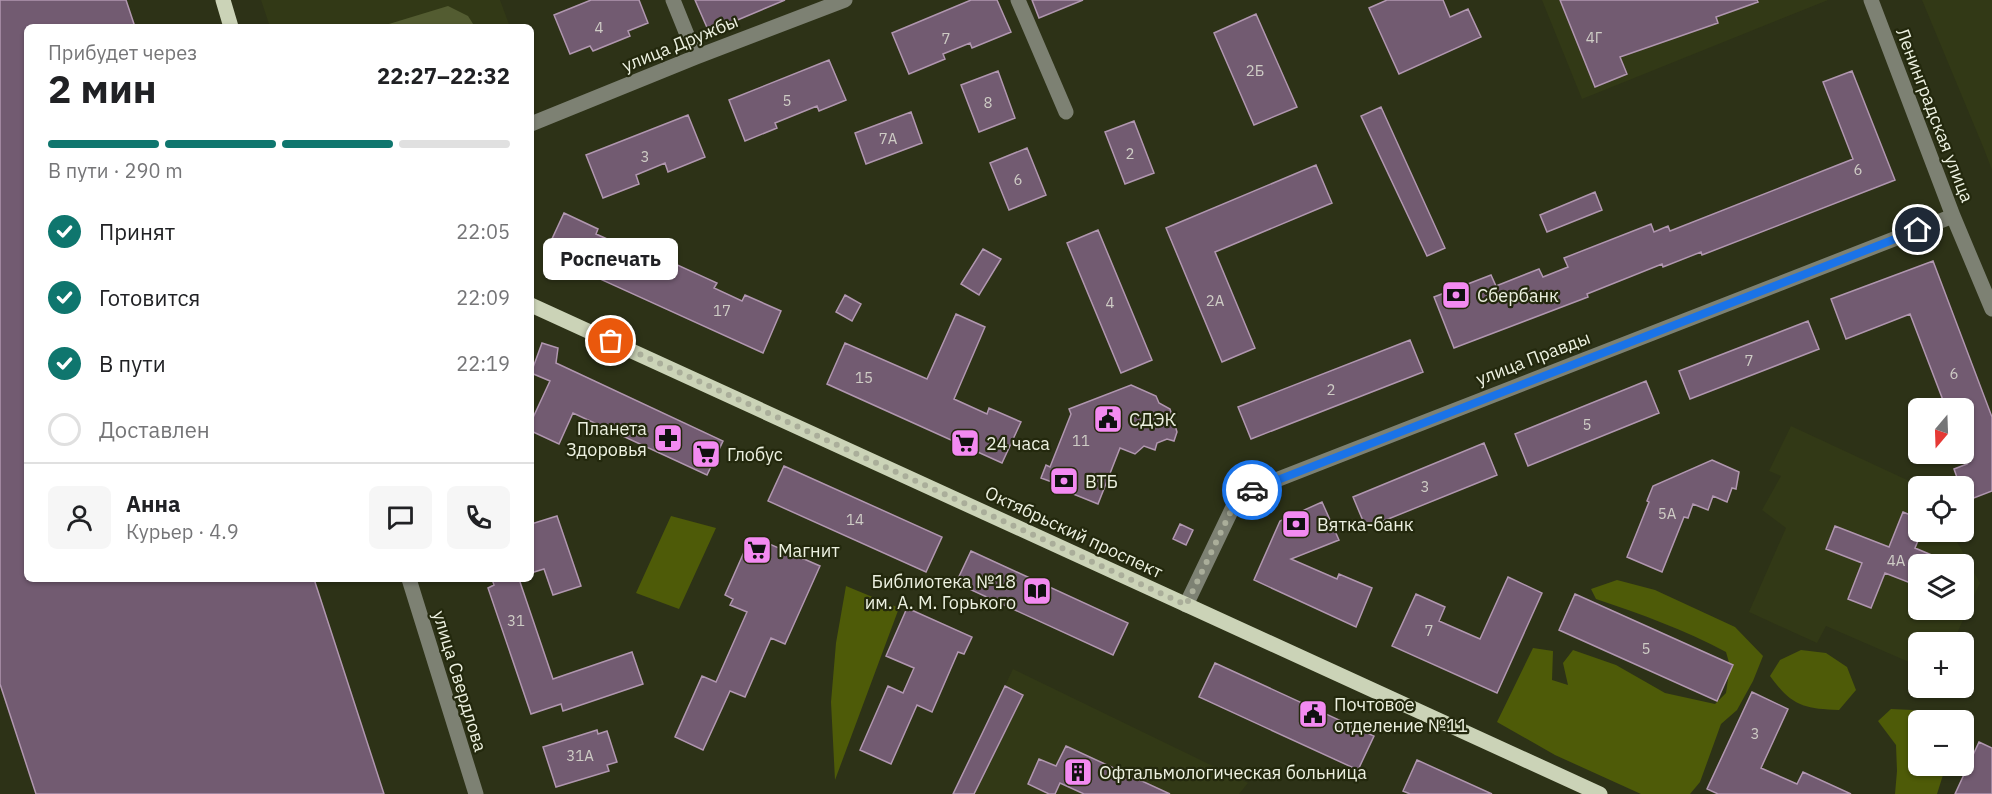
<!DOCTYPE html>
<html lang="ru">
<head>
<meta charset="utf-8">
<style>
  :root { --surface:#fff; --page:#f6f6f6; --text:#202124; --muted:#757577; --line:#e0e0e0; --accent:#0f766e }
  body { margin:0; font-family:"IBM Plex Sans",sans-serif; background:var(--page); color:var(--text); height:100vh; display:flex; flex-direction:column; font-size:22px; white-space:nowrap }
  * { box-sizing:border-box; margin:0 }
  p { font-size:20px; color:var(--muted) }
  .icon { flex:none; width:33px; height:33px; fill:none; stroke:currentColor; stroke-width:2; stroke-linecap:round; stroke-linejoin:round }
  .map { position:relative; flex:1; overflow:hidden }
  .sheet { position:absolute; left:24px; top:24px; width:510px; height:558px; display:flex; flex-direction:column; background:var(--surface); border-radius:9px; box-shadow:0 2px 4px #0004 }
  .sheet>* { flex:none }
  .needle { width:39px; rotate:199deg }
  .tools { position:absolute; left:1908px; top:398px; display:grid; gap:12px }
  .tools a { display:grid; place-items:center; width:66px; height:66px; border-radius:9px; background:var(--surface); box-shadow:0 2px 4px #0004; font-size:30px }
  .pin { position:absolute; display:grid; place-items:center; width:51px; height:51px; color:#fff; margin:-26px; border:3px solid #fff; border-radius:50%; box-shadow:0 2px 6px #0007 }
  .courier { position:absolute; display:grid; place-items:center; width:60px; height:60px; margin:-30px; border:4px solid #1a73e8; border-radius:50%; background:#fff; color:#222; box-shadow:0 2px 8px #0007 }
  .bubble { position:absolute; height:42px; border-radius:9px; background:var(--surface); box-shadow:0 2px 4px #0004; font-size:20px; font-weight:700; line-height:42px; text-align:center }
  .summary em { font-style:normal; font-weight:700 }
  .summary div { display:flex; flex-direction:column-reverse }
  .summary { display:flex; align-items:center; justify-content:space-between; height:102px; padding:0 24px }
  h1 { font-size:39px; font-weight:700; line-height:45px }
  .bar { display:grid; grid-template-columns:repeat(4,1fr); gap:9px 6px; align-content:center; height:72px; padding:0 24px }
  .bar i { height:8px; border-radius:4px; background:var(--line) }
  .bar .on { background:var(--accent) }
  .bar p { grid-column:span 4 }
  .line { display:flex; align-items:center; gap:15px; padding:0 24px; border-top:2px solid var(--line) }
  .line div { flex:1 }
  .round { display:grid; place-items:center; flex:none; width:63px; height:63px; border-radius:9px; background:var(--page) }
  ol { padding:0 24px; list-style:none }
  li { display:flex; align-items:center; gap:18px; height:66px }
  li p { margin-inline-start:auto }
  li .icon { padding:6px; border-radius:50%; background:var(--accent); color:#fff; stroke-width:4 }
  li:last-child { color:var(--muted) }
  li i { width:33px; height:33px; border:3px solid var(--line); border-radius:50% }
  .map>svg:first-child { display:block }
  .built { fill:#323916; fill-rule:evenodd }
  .green { fill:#535c31 }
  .forest { fill:#4e5b08 }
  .building { fill:#725b71; stroke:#b197b0; stroke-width:1.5 }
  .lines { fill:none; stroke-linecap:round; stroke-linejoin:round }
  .minor { stroke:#7d8173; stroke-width:15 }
  .major { stroke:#cbd3b7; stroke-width:15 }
  .done { stroke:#aaae9a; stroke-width:6; stroke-dasharray:0 10.8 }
  .route { stroke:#1a73e8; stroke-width:8 }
  .labels { text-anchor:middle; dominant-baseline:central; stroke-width:4.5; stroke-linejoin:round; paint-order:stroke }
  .number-label { font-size:15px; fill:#ceccc5 }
  .street-label { font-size:18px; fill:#edf1e1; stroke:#23280d }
  .poi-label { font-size:18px; fill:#edf1e1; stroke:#23280d; text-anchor:start }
</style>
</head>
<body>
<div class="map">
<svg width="1992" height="794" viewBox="0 0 1992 794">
  <rect width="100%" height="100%" fill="#2d3217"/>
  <path class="built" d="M 261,0 L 500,0 L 510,27 L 270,27 Z
    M 1542,0 L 1828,0 L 1582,99 Z
    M 1922,0 L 1992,0 L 1992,170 L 1984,149 Z
    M 1791,426 L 1920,486 L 1918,531 L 1951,531 L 1980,583 L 1953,642 L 1918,642 L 1918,666 L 1826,626 L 1817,643 L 1749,612 L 1786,528 L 1762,510 L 1781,476 L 1769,471 ZM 1918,564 L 1964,564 L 1964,609 L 1918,609 Z
    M 1013,669 L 1248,783 L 1239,794 L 953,794 Z"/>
  <path class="green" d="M 448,6 L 468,16 L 475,27 L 379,27 Z"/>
  <path class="forest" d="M 671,516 L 716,528 L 679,609 L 636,593 Z
    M 1617,580 L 1655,590 L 1735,627 L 1763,656 L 1753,681 L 1737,710 L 1721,724 L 1700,782 L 1690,794 L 1641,794 L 1555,755 L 1497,722 L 1533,648 L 1553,651 L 1552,680 L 1568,685 L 1563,663 L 1573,650 L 1616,665 L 1665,693 L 1715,704 L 1726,693 L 1730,666 L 1726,652 C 1685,630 1641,614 1596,599 L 1591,589 Z
    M 846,586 L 899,608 L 835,780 L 831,702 L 836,643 Z
    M 1801,650 L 1826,653 L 1847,667 L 1856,690 L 1839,710 C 1803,709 1791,705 1770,676 L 1780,660 Z
    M 1891,709 L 1912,710 L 1926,715 L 1928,720 L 1918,720 L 1918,765 L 1941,765 L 1943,775 L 1937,794 L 1895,794 L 1897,771 L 1896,745 L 1878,721 Z"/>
  <path class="building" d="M 0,0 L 126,0 L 135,27 L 27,27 L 27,579 L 314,579 L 384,794 L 36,794 L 0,684 Z
    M 591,0 L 639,0 L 648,23 L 628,31 L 630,36 L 593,51 L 590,46 L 570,54 L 554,15 Z
    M 695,0 L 785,0 L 709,32 Z
    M 971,0 L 997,0 L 1011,32 L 972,48 L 970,43 L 943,54 L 945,59 L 909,74 L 892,33 Z
    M 1032,0 L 1083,0 L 1039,18 Z
    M 1387,0 L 1443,0 L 1450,17 L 1468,9 L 1481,37 L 1399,74 L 1369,8 Z
    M 1560,0 L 1757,0 L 1758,2 L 1716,17 L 1718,23 L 1620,57 L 1627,74 L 1595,87 Z
    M 1256,14 L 1297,107 L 1254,125 L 1214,33 Z
    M 829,60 L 846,100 L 819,111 L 817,106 L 775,123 L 777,128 L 745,141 L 729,100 Z
    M 998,71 L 1015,118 L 979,132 L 961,85 Z
    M 1852,71 L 1895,180 L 1702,255 L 1701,252 L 1663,267 L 1662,264 L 1587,294 L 1588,297 L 1454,348 L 1434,297 L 1491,275 L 1496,286 L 1539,269 L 1543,277 L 1568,267 L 1564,258 L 1651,224 L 1654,232 L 1668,226 L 1670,231 L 1853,159 L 1823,82 Z
    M 1381,107 L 1445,248 L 1427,256 L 1361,116 Z
    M 911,112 L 922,143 L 866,164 L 855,133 Z
    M 688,115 L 705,157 L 668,172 L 665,163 L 636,175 L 639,184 L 603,198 L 586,155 Z
    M 1134,121 L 1154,173 L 1125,184 L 1105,132 Z
    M 1027,148 L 1046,195 L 1009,210 L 990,163 Z
    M 1316,165 L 1332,203 L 1215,252 L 1255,348 L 1222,362 L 1166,228 Z
    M 1595,192 L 1602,210 L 1547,232 L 1540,215 Z
    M 564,213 L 598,229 L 596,234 L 625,247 L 627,242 L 717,283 L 714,288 L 742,301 L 745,295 L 781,311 L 763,353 L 545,254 Z
    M 1098,230 L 1152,360 L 1121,373 L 1067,243 Z
    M 983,249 L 1001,259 L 979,295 L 961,284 Z
    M 1933,261 L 1992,417 L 1992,491 L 1966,501 L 1964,486 L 1960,486 L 1954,469 L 1967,464 L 1964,454 L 1964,408 L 1946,408 L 1910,314 L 1846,339 L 1831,299 Z
    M 845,295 L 861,304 L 852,321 L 836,312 Z
    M 956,314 L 985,327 L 954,399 L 987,414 L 989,408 L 1021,422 L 1002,463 L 827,384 L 845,343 L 927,379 Z
    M 1808,321 L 1819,349 L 1690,399 L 1679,371 Z
    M 1410,340 L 1423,372 L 1251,439 L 1238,407 Z
    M 542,343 L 558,348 L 556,363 L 723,441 L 707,475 L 573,413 L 559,444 L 531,431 L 531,422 L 550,381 L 531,373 Z
    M 1646,381 L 1659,413 L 1528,466 L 1515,434 Z
    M 1131,385 L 1156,396 L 1159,403 L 1170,409 L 1177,432 L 1174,441 L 1167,439 L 1157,443 L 1155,450 L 1144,446 L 1135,454 L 1120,448 L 1098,504 L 1051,485 L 1052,482 L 1041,478 L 1046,465 L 1050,467 L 1071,414 L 1069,409 Z
    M 1484,443 L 1497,475 L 1366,528 L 1353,497 Z
    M 1712,460 L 1739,472 L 1736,489 L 1732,488 L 1727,502 L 1713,496 L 1708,510 L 1693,504 L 1688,518 L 1684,517 L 1662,572 L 1627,557 L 1649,502 L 1647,501 L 1653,486 Z
    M 784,466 L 942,537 L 926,572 L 768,501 Z
    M 1322,502 L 1339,540 L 1291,559 L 1337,579 L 1339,574 L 1372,588 L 1356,627 L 1254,580 L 1280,521 Z
    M 1903,512 L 1918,518 L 1918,531 L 1922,531 L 1915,548 L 1953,564 L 1918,564 L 1918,586 L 1885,573 L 1871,608 L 1848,599 L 1862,563 L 1826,549 L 1835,526 L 1889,547 Z
    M 557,516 L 581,586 L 553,595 L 544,569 L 531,573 L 531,524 Z
    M 1180,524 L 1193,530 L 1186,545 L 1173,539 Z
    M 758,539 L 820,566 L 785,644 L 771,638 L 745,697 L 730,691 L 703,750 L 675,737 L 702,676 L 716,682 L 747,612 L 730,605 L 733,599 L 725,595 L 748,543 Z
    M 971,551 L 1128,623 L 1113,655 L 956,583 Z
    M 1508,577 L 1542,593 L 1497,693 L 1392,646 L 1416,594 L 1445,607 L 1439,621 L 1480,639 Z
    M 492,579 L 519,579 L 553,679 L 632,652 L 643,684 L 563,711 L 561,704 L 531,714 L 488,588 L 494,585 Z
    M 1575,594 L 1733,665 L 1717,701 L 1559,630 Z
    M 907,608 L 972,637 L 964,654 L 958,652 L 932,712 L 917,705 L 891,764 L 860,750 L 888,686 L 903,693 L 914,668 L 886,656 Z
    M 1215,663 L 1374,736 L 1358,770 L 1199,697 Z
    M 1005,686 L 1023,695 L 974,794 L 953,794 Z
    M 1752,692 L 1788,709 L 1761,768 L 1797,784 L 1803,772 L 1851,794 L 1718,794 L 1707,789 Z
    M 597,730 L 598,734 L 607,731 L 617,762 L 607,765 L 609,771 L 556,787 L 543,747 Z
    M 1979,742 L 1992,748 L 1992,794 L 1955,794 Z
    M 1066,746 L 1170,794 L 1084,794 L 1060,783 L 1055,794 L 1049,794 L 1028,784 L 1039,759 L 1056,766 Z
    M 1417,760 L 1492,794 L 1410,794 L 1403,791 Z"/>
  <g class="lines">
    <path class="minor" d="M 673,0 L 696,57
      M 1018,0 L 1066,112
      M 1871,0 L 1953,216 L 1992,309
      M 531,124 L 696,57 L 845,0
      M 409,579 L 476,794
      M 1186,605 L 1233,507 L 1253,489 L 1953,216"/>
    <path class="major" d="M 223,0 L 231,27
      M 531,305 L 1600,794"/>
  </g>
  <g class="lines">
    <path class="done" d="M 611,341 L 1186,605 L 1233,507 L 1252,490"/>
    <path class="route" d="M 1252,490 L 1918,230"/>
  </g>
  <defs>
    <g id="bank-square" transform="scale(1.5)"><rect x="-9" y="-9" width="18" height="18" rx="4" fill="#f38af1" stroke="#23280d"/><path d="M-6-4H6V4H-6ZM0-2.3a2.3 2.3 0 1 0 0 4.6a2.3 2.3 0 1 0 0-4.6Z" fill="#111"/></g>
    <g id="civic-square" transform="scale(1.5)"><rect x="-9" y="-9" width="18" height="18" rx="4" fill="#f38af1" stroke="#23280d"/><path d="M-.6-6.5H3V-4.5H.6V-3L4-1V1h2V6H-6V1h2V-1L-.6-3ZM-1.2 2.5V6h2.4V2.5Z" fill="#111"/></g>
    <g id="pharmacy-square" transform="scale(1.5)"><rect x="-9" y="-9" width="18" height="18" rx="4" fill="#f38af1" stroke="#23280d"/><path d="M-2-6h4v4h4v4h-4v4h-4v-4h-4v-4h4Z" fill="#111"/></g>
    <g id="supermarket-square" transform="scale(1.5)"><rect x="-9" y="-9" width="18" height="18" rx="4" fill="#f38af1" stroke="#23280d"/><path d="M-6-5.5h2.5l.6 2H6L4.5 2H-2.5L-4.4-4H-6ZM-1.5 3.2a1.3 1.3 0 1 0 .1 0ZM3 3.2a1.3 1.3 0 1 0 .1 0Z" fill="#111"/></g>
    <g id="library-square" transform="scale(1.5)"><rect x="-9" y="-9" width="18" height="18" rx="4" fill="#f38af1" stroke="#23280d"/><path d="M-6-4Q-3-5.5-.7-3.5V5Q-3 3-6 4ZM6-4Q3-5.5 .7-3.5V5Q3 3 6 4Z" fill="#111"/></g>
    <g id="building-square" transform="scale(1.5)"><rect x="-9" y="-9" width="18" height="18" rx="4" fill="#f38af1" stroke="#23280d"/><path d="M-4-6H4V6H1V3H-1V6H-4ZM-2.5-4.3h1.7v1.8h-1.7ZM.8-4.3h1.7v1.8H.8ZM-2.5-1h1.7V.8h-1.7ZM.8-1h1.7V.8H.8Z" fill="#111"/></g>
  </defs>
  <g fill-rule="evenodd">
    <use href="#bank-square" x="1456" y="295"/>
    <use href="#civic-square" x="1108" y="419"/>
    <use href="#pharmacy-square" x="668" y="438"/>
    <use href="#supermarket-square" x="965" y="443"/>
    <use href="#supermarket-square" x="706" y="454"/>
    <use href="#bank-square" x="1064" y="481"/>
    <use href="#bank-square" x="1296" y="524"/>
    <use href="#supermarket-square" x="757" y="550"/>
    <use href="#library-square" x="1037" y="591"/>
    <use href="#civic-square" x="1313" y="714"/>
    <use href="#building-square" x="1078" y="772"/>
  </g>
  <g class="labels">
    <g class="number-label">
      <text x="599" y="27">4</text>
      <text x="1594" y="37">4Г</text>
      <text x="946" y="38">7</text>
      <text x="1255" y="70">2Б</text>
      <text x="787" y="100">5</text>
      <text x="988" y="102">8</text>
      <text x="888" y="138">7А</text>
      <text x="1130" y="153">2</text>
      <text x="645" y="156">3</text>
      <text x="1858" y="169">6</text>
      <text x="1018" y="179">6</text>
      <text x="1215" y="300">2А</text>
      <text x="1110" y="302">4</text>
      <text x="722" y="310">17</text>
      <text x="1749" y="360">7</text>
      <text x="1954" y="373">6</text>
      <text x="864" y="377">15</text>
      <text x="1331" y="389">2</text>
      <text x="1587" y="424">5</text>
      <text x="1081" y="440">11</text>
      <text x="1425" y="486">3</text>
      <text x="1667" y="513">5А</text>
      <text x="855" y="519">14</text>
      <text x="1896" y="560">4А</text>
      <text x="516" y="620">31</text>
      <text x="1429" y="630">7</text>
      <text x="1646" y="648">5</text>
      <text x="1755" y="733">3</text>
      <text x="580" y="755">31А</text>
    </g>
    <g class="street-label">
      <text transform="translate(680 43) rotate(-22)">улица Дружбы</text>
      <text transform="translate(1935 115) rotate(69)">Ленинградская улица</text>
      <text transform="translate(1533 358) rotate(-21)">улица Правды</text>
      <text transform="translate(1074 532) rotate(25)">Октябрьский проспект</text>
      <text transform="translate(460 681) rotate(73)">улица Свердлова</text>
    </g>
    <g class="poi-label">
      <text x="1477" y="295">Сбербанк</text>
      <text x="1129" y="419">СДЭК</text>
      <text x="647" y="428" text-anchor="end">Планета<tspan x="647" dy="21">Здоровья</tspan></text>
      <text x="986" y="443">24 часа</text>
      <text x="727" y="454">Глобус</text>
      <text x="1085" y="481">ВТБ</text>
      <text x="1317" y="524">Вятка-банк</text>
      <text x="778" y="550">Магнит</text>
      <text x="1016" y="581" text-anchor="end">Библиотека №18<tspan x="1016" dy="21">им. А. М. Горького</tspan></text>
      <text x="1334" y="704">Почтовое<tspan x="1334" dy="21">отделение №11</tspan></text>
      <text x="1099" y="772">Офтальмологическая больница</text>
    </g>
  </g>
</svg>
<div class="tools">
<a><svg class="needle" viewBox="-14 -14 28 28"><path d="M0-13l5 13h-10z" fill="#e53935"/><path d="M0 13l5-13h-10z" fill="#757577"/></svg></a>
<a><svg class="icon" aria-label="locate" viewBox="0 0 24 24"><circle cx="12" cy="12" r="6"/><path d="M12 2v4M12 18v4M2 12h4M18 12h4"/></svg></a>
<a><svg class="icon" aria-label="layers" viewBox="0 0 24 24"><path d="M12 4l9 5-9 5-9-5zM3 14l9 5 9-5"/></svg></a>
<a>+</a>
<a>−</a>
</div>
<div class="pin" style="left:611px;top:341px;background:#ea580c"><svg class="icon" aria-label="bag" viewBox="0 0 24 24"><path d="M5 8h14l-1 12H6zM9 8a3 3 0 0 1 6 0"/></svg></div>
<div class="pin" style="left:1918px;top:230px;background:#1f2937"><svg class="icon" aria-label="home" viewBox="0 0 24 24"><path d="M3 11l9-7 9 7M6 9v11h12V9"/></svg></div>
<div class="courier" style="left:1252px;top:490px"><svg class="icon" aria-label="car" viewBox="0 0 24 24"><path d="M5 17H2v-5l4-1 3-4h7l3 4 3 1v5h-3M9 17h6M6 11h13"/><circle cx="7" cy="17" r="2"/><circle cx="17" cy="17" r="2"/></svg></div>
<div class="bubble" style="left:543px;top:238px;width:135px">Роспечать</div>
<section class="sheet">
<div class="summary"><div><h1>2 мин</h1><p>Прибудет через</p></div><em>22:27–22:32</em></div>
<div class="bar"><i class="on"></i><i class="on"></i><i class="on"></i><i></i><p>В пути · 290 m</p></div>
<ol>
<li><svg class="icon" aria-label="check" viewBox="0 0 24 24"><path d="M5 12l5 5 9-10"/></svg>Принят<p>22:05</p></li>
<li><svg class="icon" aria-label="check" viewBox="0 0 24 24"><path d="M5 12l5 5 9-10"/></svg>Готовится<p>22:09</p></li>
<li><svg class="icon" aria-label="check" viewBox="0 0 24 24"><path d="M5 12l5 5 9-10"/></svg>В пути<p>22:19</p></li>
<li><i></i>Доставлен</li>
</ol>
<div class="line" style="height:108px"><a class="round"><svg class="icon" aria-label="person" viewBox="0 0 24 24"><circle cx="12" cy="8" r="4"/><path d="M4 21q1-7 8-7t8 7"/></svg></a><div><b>Анна</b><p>Курьер · 4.9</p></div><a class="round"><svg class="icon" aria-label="chat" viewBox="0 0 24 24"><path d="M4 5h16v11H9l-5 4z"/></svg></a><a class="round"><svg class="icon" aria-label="phone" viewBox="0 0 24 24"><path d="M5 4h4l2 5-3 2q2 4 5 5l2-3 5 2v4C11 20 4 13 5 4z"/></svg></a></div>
</section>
</div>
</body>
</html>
